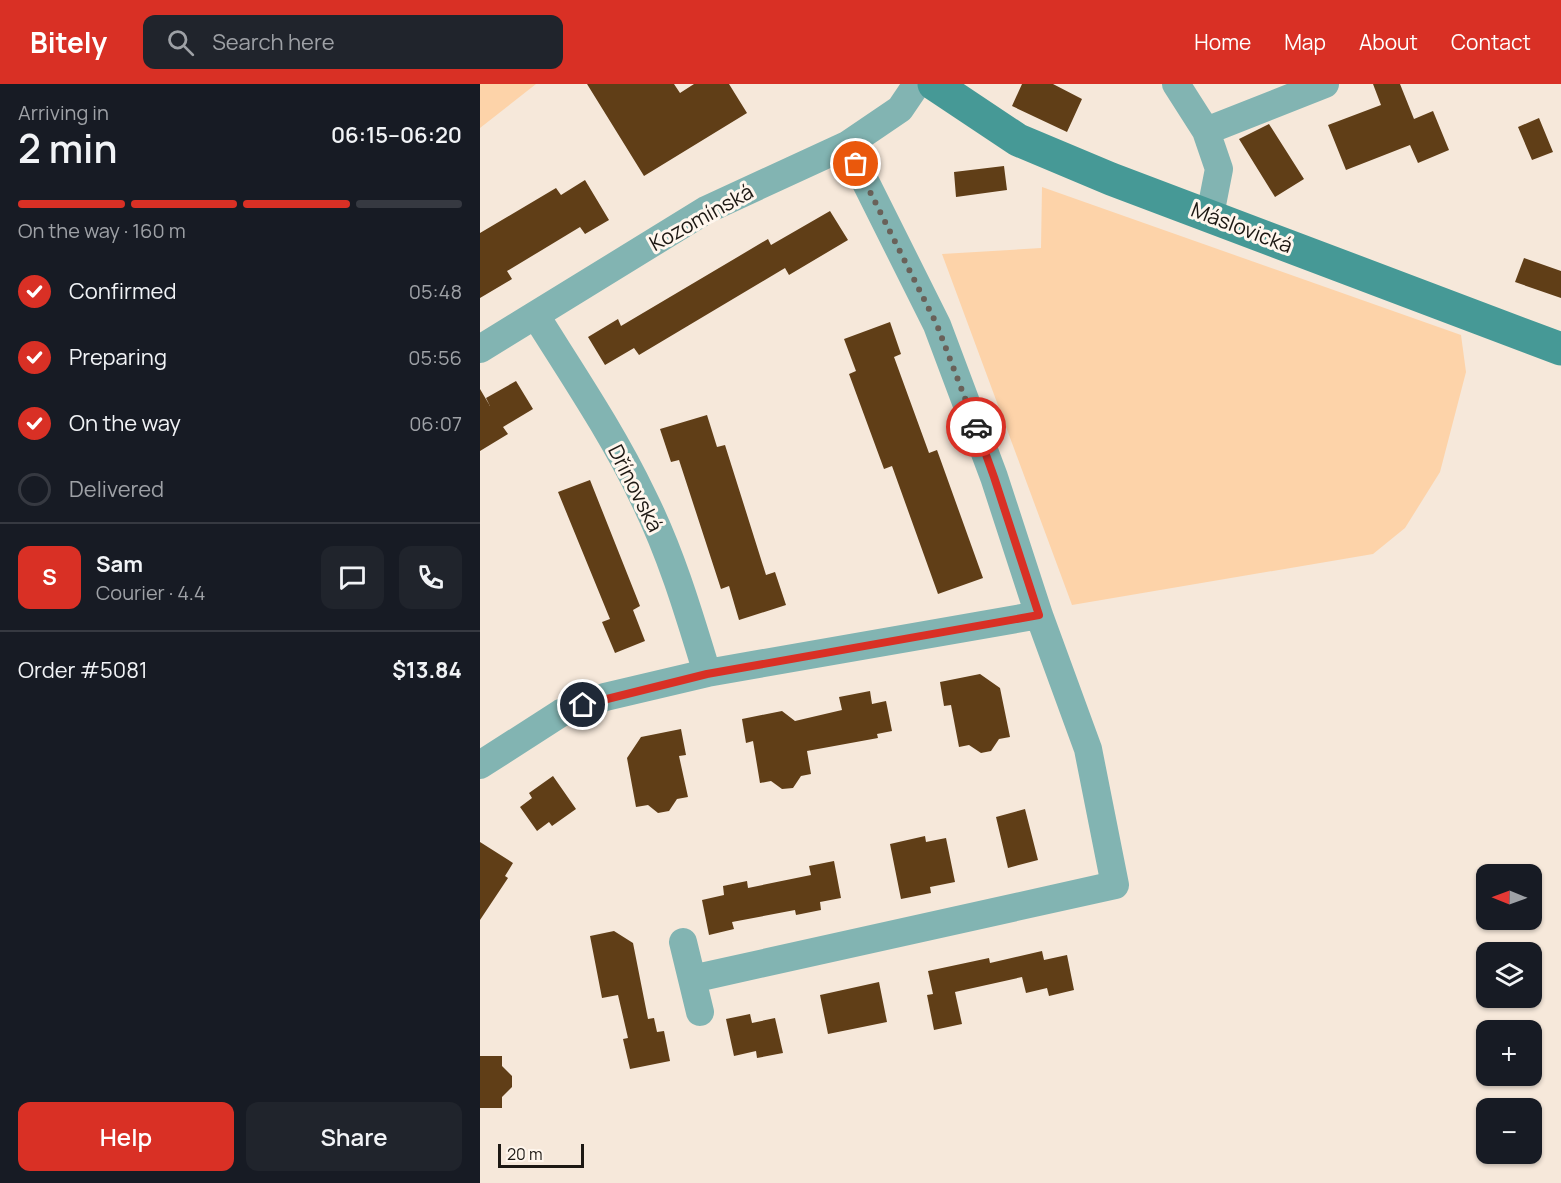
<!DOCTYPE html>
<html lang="en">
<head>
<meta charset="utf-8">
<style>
  :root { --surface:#171b24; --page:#20242c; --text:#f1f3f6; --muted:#9ea1a6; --line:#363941; --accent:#d93025 }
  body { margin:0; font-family:Manrope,sans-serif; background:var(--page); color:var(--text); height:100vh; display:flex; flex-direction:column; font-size:22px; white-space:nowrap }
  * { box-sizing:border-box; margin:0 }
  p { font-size:20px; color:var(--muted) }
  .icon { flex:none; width:33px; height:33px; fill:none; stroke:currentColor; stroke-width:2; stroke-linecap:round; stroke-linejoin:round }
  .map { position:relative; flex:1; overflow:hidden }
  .panel { display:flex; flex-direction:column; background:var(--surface); width:480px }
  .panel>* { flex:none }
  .needle { width:39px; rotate:271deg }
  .fabs { position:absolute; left:996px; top:780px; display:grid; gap:12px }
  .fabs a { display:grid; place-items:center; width:66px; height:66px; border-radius:12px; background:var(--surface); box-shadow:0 2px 4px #0004; font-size:30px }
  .scale { position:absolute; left:18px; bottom:15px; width:86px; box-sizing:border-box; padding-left:6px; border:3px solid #1d1813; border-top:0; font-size:16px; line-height:21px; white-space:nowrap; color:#1d1813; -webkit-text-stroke:4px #fff6ed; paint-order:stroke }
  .pin { position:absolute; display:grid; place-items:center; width:51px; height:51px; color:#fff; margin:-26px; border:3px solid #fff; border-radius:50%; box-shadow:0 2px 6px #0007 }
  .courier { position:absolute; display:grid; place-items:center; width:60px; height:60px; margin:-30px; border:4px solid #d93025; border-radius:50%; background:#fff; color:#222; box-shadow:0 2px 8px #0007 }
  .head em { font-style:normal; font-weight:600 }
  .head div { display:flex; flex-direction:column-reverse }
  .head { display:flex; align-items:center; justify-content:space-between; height:102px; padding:0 18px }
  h1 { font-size:39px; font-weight:600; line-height:45px }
  .bar { display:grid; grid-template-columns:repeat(4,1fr); gap:9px 6px; align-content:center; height:72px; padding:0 18px }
  .bar i { height:8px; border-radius:4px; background:var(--line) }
  .bar .current { background:var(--accent) }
  .bar p { grid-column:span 4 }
  .line { display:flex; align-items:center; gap:15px; padding:0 18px; border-top:2px solid var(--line) }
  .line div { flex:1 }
  .round { display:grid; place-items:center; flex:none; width:63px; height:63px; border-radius:12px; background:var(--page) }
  ol { padding:0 18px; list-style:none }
  li { display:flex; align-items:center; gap:18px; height:66px }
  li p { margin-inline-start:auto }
  li .icon { padding:6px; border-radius:50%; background:var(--accent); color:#fff; stroke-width:4 }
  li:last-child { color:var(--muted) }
  li i { width:33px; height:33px; border:3px solid var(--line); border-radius:50% }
  .action { display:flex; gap:12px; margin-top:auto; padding:12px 18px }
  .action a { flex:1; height:69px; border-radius:12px; background:var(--accent); color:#fff; font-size:24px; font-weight:600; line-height:69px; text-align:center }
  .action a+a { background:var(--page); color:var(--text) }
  header { display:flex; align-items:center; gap:36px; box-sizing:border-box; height:84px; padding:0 30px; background:var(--accent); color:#fff }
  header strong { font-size:28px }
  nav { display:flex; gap:33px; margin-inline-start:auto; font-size:21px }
  .search { width:420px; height:54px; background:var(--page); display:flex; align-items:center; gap:15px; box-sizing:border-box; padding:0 21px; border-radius:12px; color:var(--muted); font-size:22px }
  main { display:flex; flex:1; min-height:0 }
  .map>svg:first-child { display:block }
  .green { fill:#fdd3a9 }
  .building { fill:#603e17 }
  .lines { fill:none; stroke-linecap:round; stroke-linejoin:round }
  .street { stroke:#82b4b2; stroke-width:28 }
  .secondary { stroke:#469996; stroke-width:33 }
  .done { stroke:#696159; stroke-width:6; stroke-dasharray:0 10.8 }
  .route { stroke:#d93025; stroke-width:8 }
  .labels { text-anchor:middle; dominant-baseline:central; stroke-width:6; stroke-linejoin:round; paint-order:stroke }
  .street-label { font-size:21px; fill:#1d1813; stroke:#fff6ed }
</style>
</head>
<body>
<header>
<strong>Bitely</strong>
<div class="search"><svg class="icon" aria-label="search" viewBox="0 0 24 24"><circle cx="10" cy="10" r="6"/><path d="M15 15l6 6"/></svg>Search here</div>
<nav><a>Home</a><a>Map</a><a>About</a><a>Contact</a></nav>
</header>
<main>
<section class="panel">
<div class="head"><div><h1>2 min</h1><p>Arriving in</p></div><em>06:15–06:20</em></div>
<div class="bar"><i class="current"></i><i class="current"></i><i class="current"></i><i></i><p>On the way · 160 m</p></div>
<ol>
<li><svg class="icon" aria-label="check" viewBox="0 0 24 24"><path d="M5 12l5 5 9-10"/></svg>Confirmed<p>05:48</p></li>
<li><svg class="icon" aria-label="check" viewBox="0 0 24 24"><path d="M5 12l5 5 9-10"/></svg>Preparing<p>05:56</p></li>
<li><svg class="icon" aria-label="check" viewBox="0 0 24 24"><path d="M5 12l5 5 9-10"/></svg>On the way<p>06:07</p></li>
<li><i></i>Delivered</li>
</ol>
<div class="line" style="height:108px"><b class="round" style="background:var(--accent);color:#fff">S</b><div><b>Sam</b><p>Courier · 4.4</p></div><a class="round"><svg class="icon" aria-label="chat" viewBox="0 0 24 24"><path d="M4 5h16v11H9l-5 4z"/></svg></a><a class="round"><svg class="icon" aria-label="phone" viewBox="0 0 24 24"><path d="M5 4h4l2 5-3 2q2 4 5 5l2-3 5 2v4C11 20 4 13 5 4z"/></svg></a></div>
<div class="line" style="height:78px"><div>Order #5081</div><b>$13.84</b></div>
<div class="action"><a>Help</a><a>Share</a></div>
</section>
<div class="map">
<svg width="1081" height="1099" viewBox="0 0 1081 1099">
  <rect width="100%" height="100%" fill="#f6e8da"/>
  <path class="green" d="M 0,0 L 56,0 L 0,44 Z
    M 562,103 L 981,251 L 986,288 L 960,388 L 925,444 L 893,470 L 592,521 L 462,170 L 561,164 Z"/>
  <path class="building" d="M 107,0 L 194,0 L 200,9 L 214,0 L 249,0 L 267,29 L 164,92 Z
    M 542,0 L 573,0 L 602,15 L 587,48 L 532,22 Z
    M 893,0 L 920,0 L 934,35 L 953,27 L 969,66 L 938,79 L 930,61 L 866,86 L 848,41 L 901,21 Z
    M 1059,34 L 1073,68 L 1052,76 L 1038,43 Z
    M 789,40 L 824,95 L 795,113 L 759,55 Z
    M 524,82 L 527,106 L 476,113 L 474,88 Z
    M 105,96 L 129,136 L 105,150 L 100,143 L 62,166 L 27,187 L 32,195 L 0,214 L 0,149 L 76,104 L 81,111 Z
    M 350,127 L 368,156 L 309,191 L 305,184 L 159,271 L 154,264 L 125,281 L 108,253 L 138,235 L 141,242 L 288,155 L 291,161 Z
    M 1044,174 L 1081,187 L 1081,214 L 1035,198 Z
    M 410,238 L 421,270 L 414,273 L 449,369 L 457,366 L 503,494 L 458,510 L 412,382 L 404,385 L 369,290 L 376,287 L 364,255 Z
    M 36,297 L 53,325 L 23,343 L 28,350 L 0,367 L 0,305 L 10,322 L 6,314 Z
    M 227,331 L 237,363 L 245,361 L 286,491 L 295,488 L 306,521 L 259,536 L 249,502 L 241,505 L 199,376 L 191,378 L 180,345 Z
    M 110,396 L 160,522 L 153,526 L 165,557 L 135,569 L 122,538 L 130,535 L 78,408 Z
    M 500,590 L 520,604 L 530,653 L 519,655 L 511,667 L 501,669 L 489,661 L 479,663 L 471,621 L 464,622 L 460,598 Z
    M 390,607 L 392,620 L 406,617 L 412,647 L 397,650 L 398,654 L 327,667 L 331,690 L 321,692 L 313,704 L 302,705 L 291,697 L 280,699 L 273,657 L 266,659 L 262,635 L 302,627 L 315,637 L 362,626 L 359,613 Z
    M 201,645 L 206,671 L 199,672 L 208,713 L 197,715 L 189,727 L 178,729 L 168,721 L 156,723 L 147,674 L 161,653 Z
    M 73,692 L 96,725 L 72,742 L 69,738 L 57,747 L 40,723 L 52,714 L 49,709 Z
    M 545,725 L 558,776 L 528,784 L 516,733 Z
    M 445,752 L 446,758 L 466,754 L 475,798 L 450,803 L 451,809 L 421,815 L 410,760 Z
    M 0,758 L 33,779 L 25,792 L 28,794 L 0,836 Z
    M 354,777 L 361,814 L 340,818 L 341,826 L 316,831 L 315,826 L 252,838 L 254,845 L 229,851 L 222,816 L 244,811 L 243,802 L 267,797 L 268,804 L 331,791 L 329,782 Z
    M 134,847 L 153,859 L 168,935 L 174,934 L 177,948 L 184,947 L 190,977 L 150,985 L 143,955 L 148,954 L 138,911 L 122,914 L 110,852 Z
    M 562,867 L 564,876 L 587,871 L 594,906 L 569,912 L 567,904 L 546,909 L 542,893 L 475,908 L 482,940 L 454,946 L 447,911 L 453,910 L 448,887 L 509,874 L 510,879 Z
    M 399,898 L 407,938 L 348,950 L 340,911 Z
    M 270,930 L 272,939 L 295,934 L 303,969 L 277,974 L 276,967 L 254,972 L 246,935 Z
    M 0,972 L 22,972 L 22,982 L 32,992 L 32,1003 L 22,1013 L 22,1024 L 0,1024 Z"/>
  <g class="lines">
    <path class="street" d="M 696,0 L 726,47 L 739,85 L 730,131
      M 726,47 L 845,0
      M 56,232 C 93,291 133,350 163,413 C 191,469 209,530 227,589
      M 0,265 L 226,126 L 367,61 L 420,25 L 437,0
      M 0,681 L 81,629 L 125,613 L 227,589 L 559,531
      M 203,858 L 220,928
      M 212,895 L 635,801 L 608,665 L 559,531 L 514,393 L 457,241 L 367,61"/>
    <path class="secondary" d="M 454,0 L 538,56 L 631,95 L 1081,265"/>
  </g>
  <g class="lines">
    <path class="done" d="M 376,80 L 457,241 L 496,343"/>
    <path class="route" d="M 103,621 L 227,590 L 559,531 L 514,393 L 496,343"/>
  </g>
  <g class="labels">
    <g class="street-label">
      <text transform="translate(221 133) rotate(-29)">Kozomínská</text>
      <text transform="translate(762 143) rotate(21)">Máslovická</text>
      <text transform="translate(156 404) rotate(63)">Dřínovská</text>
    </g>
  </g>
</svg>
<div class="fabs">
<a><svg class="needle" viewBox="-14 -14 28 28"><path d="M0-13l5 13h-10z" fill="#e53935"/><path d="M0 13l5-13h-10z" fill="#9ea1a6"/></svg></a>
<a><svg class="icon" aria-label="layers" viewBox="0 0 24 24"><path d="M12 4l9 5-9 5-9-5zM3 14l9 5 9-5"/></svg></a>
<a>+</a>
<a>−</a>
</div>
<div class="scale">20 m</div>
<div class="pin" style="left:376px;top:80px;background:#ea580c"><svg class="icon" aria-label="bag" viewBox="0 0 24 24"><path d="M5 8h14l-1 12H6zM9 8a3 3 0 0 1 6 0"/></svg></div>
<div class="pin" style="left:103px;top:621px;background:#1f2937"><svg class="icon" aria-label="home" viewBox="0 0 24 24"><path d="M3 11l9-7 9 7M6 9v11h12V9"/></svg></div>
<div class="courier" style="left:496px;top:343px"><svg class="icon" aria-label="car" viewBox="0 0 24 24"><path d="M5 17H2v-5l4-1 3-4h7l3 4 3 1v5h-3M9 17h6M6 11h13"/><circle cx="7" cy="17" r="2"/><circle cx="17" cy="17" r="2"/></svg></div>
</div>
</main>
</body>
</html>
